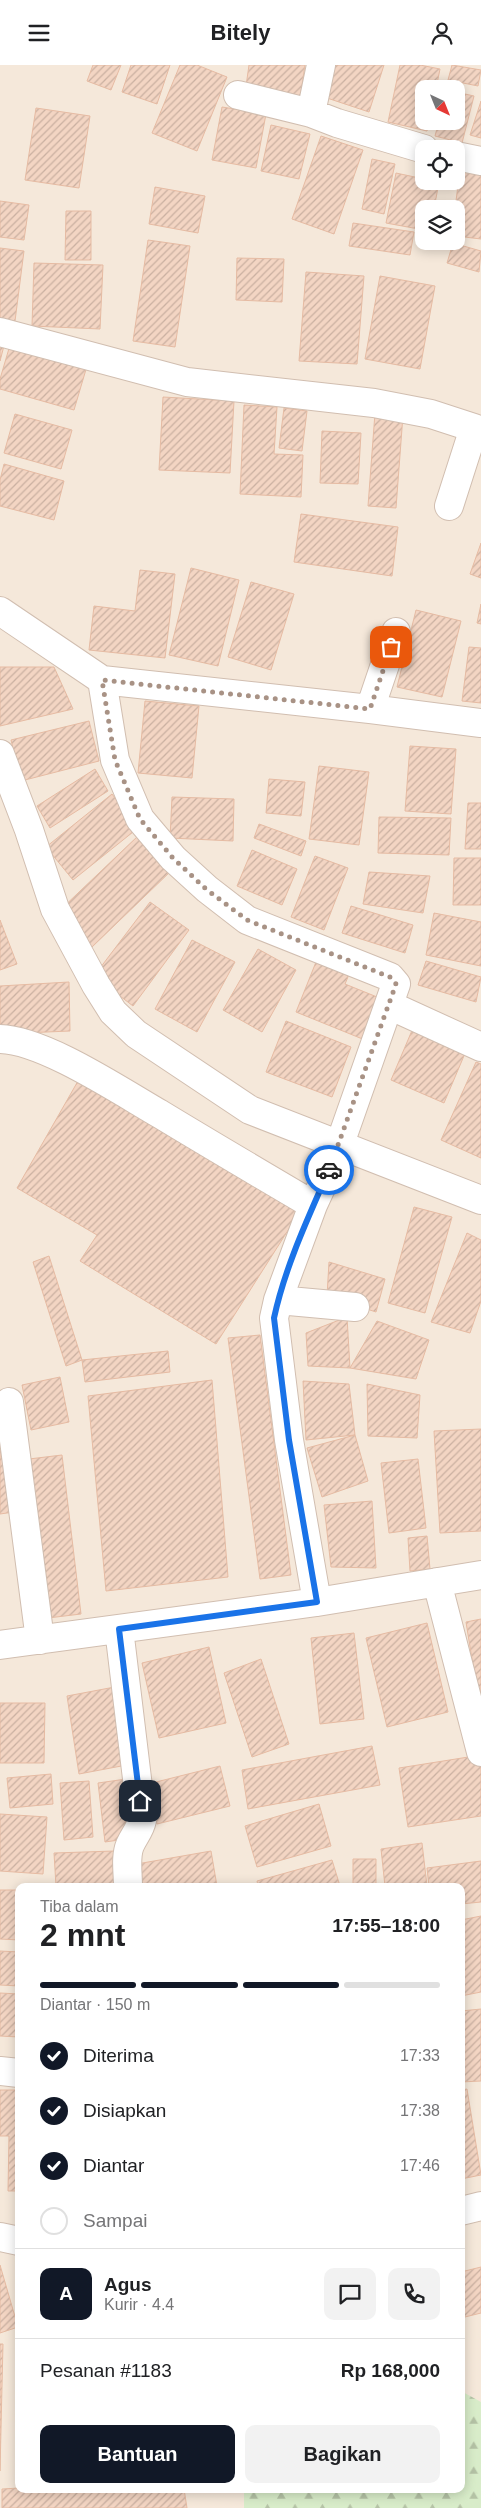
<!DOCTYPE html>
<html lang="id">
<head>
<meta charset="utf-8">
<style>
  :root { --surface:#fff; --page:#f2f2f2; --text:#202124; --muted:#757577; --line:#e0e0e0; --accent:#111827 }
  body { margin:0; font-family:Arial,sans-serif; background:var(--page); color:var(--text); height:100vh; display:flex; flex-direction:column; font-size:19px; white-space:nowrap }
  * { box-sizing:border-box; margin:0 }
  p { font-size:16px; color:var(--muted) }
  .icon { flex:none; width:28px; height:28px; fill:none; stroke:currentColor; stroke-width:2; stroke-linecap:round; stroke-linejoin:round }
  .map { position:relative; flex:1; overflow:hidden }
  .sheet { position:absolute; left:15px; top:1818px; width:450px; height:610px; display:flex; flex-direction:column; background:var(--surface); border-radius:10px; box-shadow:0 2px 12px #0003 }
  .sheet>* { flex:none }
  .needle { width:32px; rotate:137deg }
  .tools { position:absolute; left:415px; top:15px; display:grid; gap:10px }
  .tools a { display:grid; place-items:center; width:50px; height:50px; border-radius:10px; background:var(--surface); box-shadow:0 2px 12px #0003; font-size:25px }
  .pin { position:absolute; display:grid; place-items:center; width:42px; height:42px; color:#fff; margin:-21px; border-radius:10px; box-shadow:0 2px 8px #0006 }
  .courier { position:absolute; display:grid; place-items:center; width:50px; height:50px; margin:-25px; border:4px solid #1a73e8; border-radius:50%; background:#fff; color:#222; box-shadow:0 1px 6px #0007 }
  .overview em { font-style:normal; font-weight:600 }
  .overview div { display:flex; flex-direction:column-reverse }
  .overview { display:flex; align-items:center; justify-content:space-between; height:85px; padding:0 25px }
  h1 { font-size:32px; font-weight:600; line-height:38px }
  .bar { display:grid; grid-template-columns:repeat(4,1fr); gap:8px 5px; align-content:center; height:60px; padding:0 25px }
  .bar i { height:6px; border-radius:4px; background:var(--line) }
  .bar .active { background:var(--accent) }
  .bar p { grid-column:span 4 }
  .line { display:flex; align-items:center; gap:12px; padding:0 25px; border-top:1px solid var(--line) }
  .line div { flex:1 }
  .round { display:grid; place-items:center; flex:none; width:52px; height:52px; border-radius:10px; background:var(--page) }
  ol { padding:0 25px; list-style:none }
  li { display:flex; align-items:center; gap:15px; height:55px }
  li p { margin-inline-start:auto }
  li .icon { padding:5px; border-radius:50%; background:var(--accent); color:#fff; stroke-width:4 }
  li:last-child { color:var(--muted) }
  li i { width:28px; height:28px; border:2px solid var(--line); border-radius:50% }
  .primary-button { display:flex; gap:10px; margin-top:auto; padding:10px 25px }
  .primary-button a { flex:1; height:58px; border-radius:10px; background:var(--accent); color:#fff; font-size:20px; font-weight:600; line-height:58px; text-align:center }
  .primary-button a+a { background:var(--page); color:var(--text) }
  header { display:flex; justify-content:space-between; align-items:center; height:65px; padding:0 25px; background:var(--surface); font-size:22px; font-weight:600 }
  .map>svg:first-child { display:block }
  .residential { fill:#f5e8da; fill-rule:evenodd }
  .forest { fill:url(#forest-firs) }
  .building { fill:url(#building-hatch); stroke:#e6bba3 }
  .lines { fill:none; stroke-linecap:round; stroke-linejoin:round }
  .minor-casing { stroke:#d1beb0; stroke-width:30 }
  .minor { stroke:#fff; stroke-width:28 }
  .done { stroke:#a89285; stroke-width:5; stroke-dasharray:0 9 }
  .route { stroke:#1a73e8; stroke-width:6 }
</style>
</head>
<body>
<header><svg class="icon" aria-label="menu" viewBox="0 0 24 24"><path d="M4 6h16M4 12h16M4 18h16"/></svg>Bitely<svg class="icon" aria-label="person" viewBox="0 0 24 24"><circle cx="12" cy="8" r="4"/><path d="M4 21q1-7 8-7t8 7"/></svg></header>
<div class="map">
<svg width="481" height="2443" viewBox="0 0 481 2443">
  <defs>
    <pattern id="forest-firs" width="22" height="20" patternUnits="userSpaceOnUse" patternTransform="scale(1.25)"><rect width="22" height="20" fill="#d8ecc9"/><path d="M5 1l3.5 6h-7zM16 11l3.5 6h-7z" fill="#b4c2a5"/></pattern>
    <pattern id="building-hatch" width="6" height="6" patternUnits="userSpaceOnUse" patternTransform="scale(1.25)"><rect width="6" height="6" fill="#f3d5c3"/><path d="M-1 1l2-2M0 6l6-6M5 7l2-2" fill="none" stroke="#cab0a1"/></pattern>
  </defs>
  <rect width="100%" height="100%" fill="#fdf6ec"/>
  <path class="residential" d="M 0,0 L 481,0 L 481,2443 L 0,2443 ZM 424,24 L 456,24 L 456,56 L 424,56 ZM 424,84 L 456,84 L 456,116 L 424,116 ZM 424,144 L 456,144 L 456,176 L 424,176 ZM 19,1821 L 461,1821 L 461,2424 L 19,2424 Z"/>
  <path class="forest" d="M 461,2326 L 481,2337 L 481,2443 L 244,2443 L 244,2428 L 249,2424 L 461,2424 Z"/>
  <path class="building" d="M 93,0 L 121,0 L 111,25 L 87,16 Z
    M 131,0 L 170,0 L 157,39 L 122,27 Z
    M 180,0 L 197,0 L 227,12 L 197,86 L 152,68 Z
    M 249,0 L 305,0 L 300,34 L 245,28 Z
    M 334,0 L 384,0 L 369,47 L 324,32 Z
    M 400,0 L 420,0 L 440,4 L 436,24 L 424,24 L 424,56 L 429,56 L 427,66 L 388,57 Z
    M 452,0 L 481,5 L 478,21 L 448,15 Z
    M 456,27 L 474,31 L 462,78 L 435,71 L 439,56 L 456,56 Z
    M 481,36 L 481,73 L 470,70 Z
    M 222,42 L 266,49 L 256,103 L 212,95 Z
    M 36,43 L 90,51 L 79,123 L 25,115 Z
    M 271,60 L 310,69 L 299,114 L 261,106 Z
    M 321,71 L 363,85 L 334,169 L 292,154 Z
    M 372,94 L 395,99 L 384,149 L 362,144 Z
    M 460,104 L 481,106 L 481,174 L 456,171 L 455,144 Z
    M 396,108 L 424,114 L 424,116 L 439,117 L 434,144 L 424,144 L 424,165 L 386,158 Z
    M 155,122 L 205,131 L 198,168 L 149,159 Z
    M 0,136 L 29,140 L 24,175 L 0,172 Z
    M 66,146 L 91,146 L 91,195 L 65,195 Z
    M 353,158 L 414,167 L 410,190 L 349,181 Z
    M 148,175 L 190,181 L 175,282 L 133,276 Z
    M 453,178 L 481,186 L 479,207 L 447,198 Z
    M 0,183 L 24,186 L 15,256 L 0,254 Z
    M 237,193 L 284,194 L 282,237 L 236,235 Z
    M 34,198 L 103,200 L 100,264 L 32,261 Z
    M 306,207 L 364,211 L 357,299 L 299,296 Z
    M 380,211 L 435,221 L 420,304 L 365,294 Z
    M 0,276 L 5,277 L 0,296 Z
    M 10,280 L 87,301 L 74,345 L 0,324 L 0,314 Z
    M 163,332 L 234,336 L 230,408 L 159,405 Z
    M 244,340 L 277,342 L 274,389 L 303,390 L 301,432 L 240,429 Z
    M 284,343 L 307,346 L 302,386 L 279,383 Z
    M 375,348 L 403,350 L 396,443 L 368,441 Z
    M 15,349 L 72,365 L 61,404 L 4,388 Z
    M 322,366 L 361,368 L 358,419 L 320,418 Z
    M 4,399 L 64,416 L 54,455 L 0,441 L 0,415 Z
    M 301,449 L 398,462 L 392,511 L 294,497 Z
    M 481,478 L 481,513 L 470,509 Z
    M 191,503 L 239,515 L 218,601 L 169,590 Z
    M 140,505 L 175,509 L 165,593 L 89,585 L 94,541 L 135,546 Z
    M 251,517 L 294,529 L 271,605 L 228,592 Z
    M 481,539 L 481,559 L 477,558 Z
    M 416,545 L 461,556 L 442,632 L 397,622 Z
    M 469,582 L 481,583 L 481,638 L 462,636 Z
    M 0,602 L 54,602 L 73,644 L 0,661 Z
    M 145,636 L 199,641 L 192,713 L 138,708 Z
    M 89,656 L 99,696 L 21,716 L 11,675 Z
    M 410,681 L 456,684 L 451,749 L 405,746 Z
    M 319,701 L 369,707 L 359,780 L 309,774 Z
    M 95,704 L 108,726 L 50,763 L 37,741 Z
    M 269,714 L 305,717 L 301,751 L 266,748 Z
    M 112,729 L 138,763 L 73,815 L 46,782 Z
    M 172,732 L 234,734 L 233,776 L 170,773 Z
    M 468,738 L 481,738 L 481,784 L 465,784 Z
    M 379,752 L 451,753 L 449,790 L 378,788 Z
    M 259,759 L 306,776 L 301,791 L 254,773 Z
    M 139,770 L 172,805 L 91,883 L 57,848 Z
    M 252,785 L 297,804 L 282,840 L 237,821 Z
    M 315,791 L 348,803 L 324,865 L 291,852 Z
    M 454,793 L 481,793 L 481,840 L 453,840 Z
    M 369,807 L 430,811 L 423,848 L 363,839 Z
    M 150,837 L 189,865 L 133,941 L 94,911 Z
    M 351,841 L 413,860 L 405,888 L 342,868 Z
    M 434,848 L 481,857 L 481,901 L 426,890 Z
    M 0,855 L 17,899 L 0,905 Z
    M 192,875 L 235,897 L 197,967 L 155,944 Z
    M 258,884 L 296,905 L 262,967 L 223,945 Z
    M 320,887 L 353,900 L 345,919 L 382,934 L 365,975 L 296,947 Z
    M 426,896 L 481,912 L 476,937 L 418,920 Z
    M 69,917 L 70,966 L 0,969 L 0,921 Z
    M 286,956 L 351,982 L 332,1032 L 266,1007 Z
    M 416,956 L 469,979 L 444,1038 L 391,1015 Z
    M 476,997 L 481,999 L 481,1093 L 441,1075 Z
    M 78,1016 L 299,1148 L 216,1279 L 80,1196 L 97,1170 L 17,1123 Z
    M 414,1142 L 452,1152 L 425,1248 L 388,1238 Z
    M 467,1168 L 481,1175 L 481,1236 L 470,1268 L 431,1257 Z
    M 49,1191 L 82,1295 L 66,1301 L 33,1197 Z
    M 329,1197 L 385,1214 L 376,1247 L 327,1231 Z
    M 347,1252 L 350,1303 L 308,1301 L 306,1268 Z
    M 377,1256 L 429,1275 L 416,1314 L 350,1303 Z
    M 260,1270 L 291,1510 L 260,1514 L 228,1273 Z
    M 168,1286 L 170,1307 L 85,1317 L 82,1295 Z
    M 60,1312 L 69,1357 L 31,1365 L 22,1320 Z
    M 212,1315 L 228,1512 L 106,1526 L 88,1331 Z
    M 303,1316 L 349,1319 L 355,1370 L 306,1375 Z
    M 367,1319 L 420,1330 L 417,1373 L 368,1371 Z
    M 481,1364 L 481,1466 L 440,1468 L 434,1366 Z
    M 355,1370 L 368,1416 L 322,1432 L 307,1383 Z
    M 5,1379 L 14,1447 L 0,1449 L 0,1380 Z
    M 62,1390 L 81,1549 L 48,1553 L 29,1394 Z
    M 418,1394 L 426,1463 L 389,1468 L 381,1398 Z
    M 372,1436 L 376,1503 L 331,1502 L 324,1440 Z
    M 427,1471 L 430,1504 L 410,1506 L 408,1473 Z
    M 481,1554 L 481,1637 L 479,1638 L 466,1557 Z
    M 427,1558 L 448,1647 L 387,1662 L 366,1573 Z
    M 354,1568 L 364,1654 L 320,1659 L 311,1573 Z
    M 209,1582 L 226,1658 L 159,1673 L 142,1598 Z
    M 261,1594 L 289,1679 L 252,1692 L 224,1608 Z
    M 120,1621 L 132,1699 L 79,1709 L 67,1631 Z
    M 0,1638 L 45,1638 L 44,1698 L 0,1698 Z
    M 372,1681 L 380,1720 L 248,1744 L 242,1705 Z
    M 481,1690 L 481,1751 L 408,1762 L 399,1703 Z
    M 220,1701 L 230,1741 L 157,1759 L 148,1719 Z
    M 51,1709 L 53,1739 L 10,1743 L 7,1713 Z
    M 126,1714 L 133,1773 L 105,1777 L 98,1718 Z
    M 89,1716 L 93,1772 L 64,1775 L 60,1718 Z
    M 319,1739 L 331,1781 L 257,1802 L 245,1761 Z
    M 0,1749 L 47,1752 L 43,1809 L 0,1806 Z
    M 422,1778 L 427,1821 L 385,1821 L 381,1784 Z
    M 114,1786 L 115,1821 L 56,1821 L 54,1788 Z
    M 211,1786 L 217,1821 L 135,1821 L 131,1800 Z
    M 353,1794 L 376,1794 L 376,1821 L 353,1821 Z
    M 332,1795 L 340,1821 L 258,1821 L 257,1816 Z
    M 481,1796 L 481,1837 L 461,1839 L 461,1821 L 429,1821 L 427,1803 Z
    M 0,1825 L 19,1825 L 19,1875 L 0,1874 Z
    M 481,1851 L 481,1927 L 461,1931 L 461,1855 Z
    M 0,1886 L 19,1887 L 19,1921 L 0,1920 Z
    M 0,1928 L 19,1929 L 19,1972 L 0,1971 Z
    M 481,1944 L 481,2016 L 461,2017 L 461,1946 Z
    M 467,2024 L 481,2110 L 461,2114 L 461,2025 Z
    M 0,2025 L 19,2025 L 19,2126 L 8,2126 L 9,2071 L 0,2071 Z
    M 0,2200 L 18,2262 L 0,2268 Z
    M 481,2202 L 481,2248 L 461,2253 L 461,2207 Z
    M 0,2279 L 3,2279 L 0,2406 Z
    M 19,2423 L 184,2424 L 187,2443 L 2,2443 L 2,2424 Z"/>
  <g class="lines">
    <g class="minor-casing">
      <path id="minor" d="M 238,30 L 311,48 L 337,58 L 424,84
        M 311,48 L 321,0
        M 456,91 L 481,96
        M 0,267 L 187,317 L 374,338 L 431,349 L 474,363 L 481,368
        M 449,441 L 474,363
        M 0,546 L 102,615 L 370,644 L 481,658
        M 102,615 L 115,695 L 140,754 L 173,793 L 207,824 L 247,855 L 390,912 L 396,919 L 336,1090 L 313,1140 L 278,1235 L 274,1253 L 289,1375 L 317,1537
        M 370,644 L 396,567
        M 0,689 L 29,765 L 55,844 L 96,920 L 113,947 L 136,969 L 250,1045 L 481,1135
        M 389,940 L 481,982
        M 0,974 C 44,975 120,1026 160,1049 C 211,1080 262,1110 313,1140
        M 278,1235 L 355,1242
        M 9,1337 L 40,1575
        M 437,1517 L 481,1687
        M 119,1564 L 142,1755 C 140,1765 134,1771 130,1780 C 125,1792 128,1808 128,1821
        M 0,1580 L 317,1537 L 481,1510
        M 0,2006 L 19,2008
        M 461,2146 L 481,2141
        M 0,2172 L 19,2176"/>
    </g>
    <use href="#minor" class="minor"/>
  </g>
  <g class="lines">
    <path class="done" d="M 329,1105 L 396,919 L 390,912 L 247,855 L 206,824 L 173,793 L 140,754 L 115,695 L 102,615 L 370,644 L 391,582"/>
    <path class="route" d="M 140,1736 L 119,1564 L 317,1537 L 289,1375 L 274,1253 C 285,1202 308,1153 329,1105"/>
  </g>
</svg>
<div class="tools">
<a><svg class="needle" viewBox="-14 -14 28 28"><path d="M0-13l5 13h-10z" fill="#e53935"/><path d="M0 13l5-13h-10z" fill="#757577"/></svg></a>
<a><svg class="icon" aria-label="locate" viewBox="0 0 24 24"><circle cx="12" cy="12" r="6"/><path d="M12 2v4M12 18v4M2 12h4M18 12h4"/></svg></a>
<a><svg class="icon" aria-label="layers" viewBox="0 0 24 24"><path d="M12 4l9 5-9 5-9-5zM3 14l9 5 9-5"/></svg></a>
</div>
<div class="pin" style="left:391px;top:582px;background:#ea580c"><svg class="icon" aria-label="bag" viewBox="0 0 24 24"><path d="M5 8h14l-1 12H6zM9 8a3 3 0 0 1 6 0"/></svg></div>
<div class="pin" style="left:140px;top:1736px;background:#1f2937"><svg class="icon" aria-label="home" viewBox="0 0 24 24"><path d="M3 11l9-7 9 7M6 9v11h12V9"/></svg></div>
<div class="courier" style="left:329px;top:1105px"><svg class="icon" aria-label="car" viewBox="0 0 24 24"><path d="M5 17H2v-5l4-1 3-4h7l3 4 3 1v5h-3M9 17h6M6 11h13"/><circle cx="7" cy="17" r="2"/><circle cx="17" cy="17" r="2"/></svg></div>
<section class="sheet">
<div class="overview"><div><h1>2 mnt</h1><p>Tiba dalam</p></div><em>17:55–18:00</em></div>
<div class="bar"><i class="active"></i><i class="active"></i><i class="active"></i><i></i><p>Diantar · 150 m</p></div>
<ol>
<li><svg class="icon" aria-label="check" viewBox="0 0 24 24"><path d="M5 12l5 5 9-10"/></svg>Diterima<p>17:33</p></li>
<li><svg class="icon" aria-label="check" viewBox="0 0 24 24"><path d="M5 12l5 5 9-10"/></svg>Disiapkan<p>17:38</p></li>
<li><svg class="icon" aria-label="check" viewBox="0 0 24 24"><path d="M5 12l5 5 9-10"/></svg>Diantar<p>17:46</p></li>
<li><i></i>Sampai</li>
</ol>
<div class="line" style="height:90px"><b class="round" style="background:var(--accent);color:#fff">A</b><div><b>Agus</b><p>Kurir · 4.4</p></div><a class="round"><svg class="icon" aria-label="chat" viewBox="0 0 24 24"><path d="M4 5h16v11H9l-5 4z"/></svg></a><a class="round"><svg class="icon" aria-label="phone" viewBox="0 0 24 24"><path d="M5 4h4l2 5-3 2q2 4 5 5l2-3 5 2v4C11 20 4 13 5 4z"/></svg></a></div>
<div class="line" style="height:65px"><div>Pesanan #1183</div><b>Rp 168,000</b></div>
<div class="primary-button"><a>Bantuan</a><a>Bagikan</a></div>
</section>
</div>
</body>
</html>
